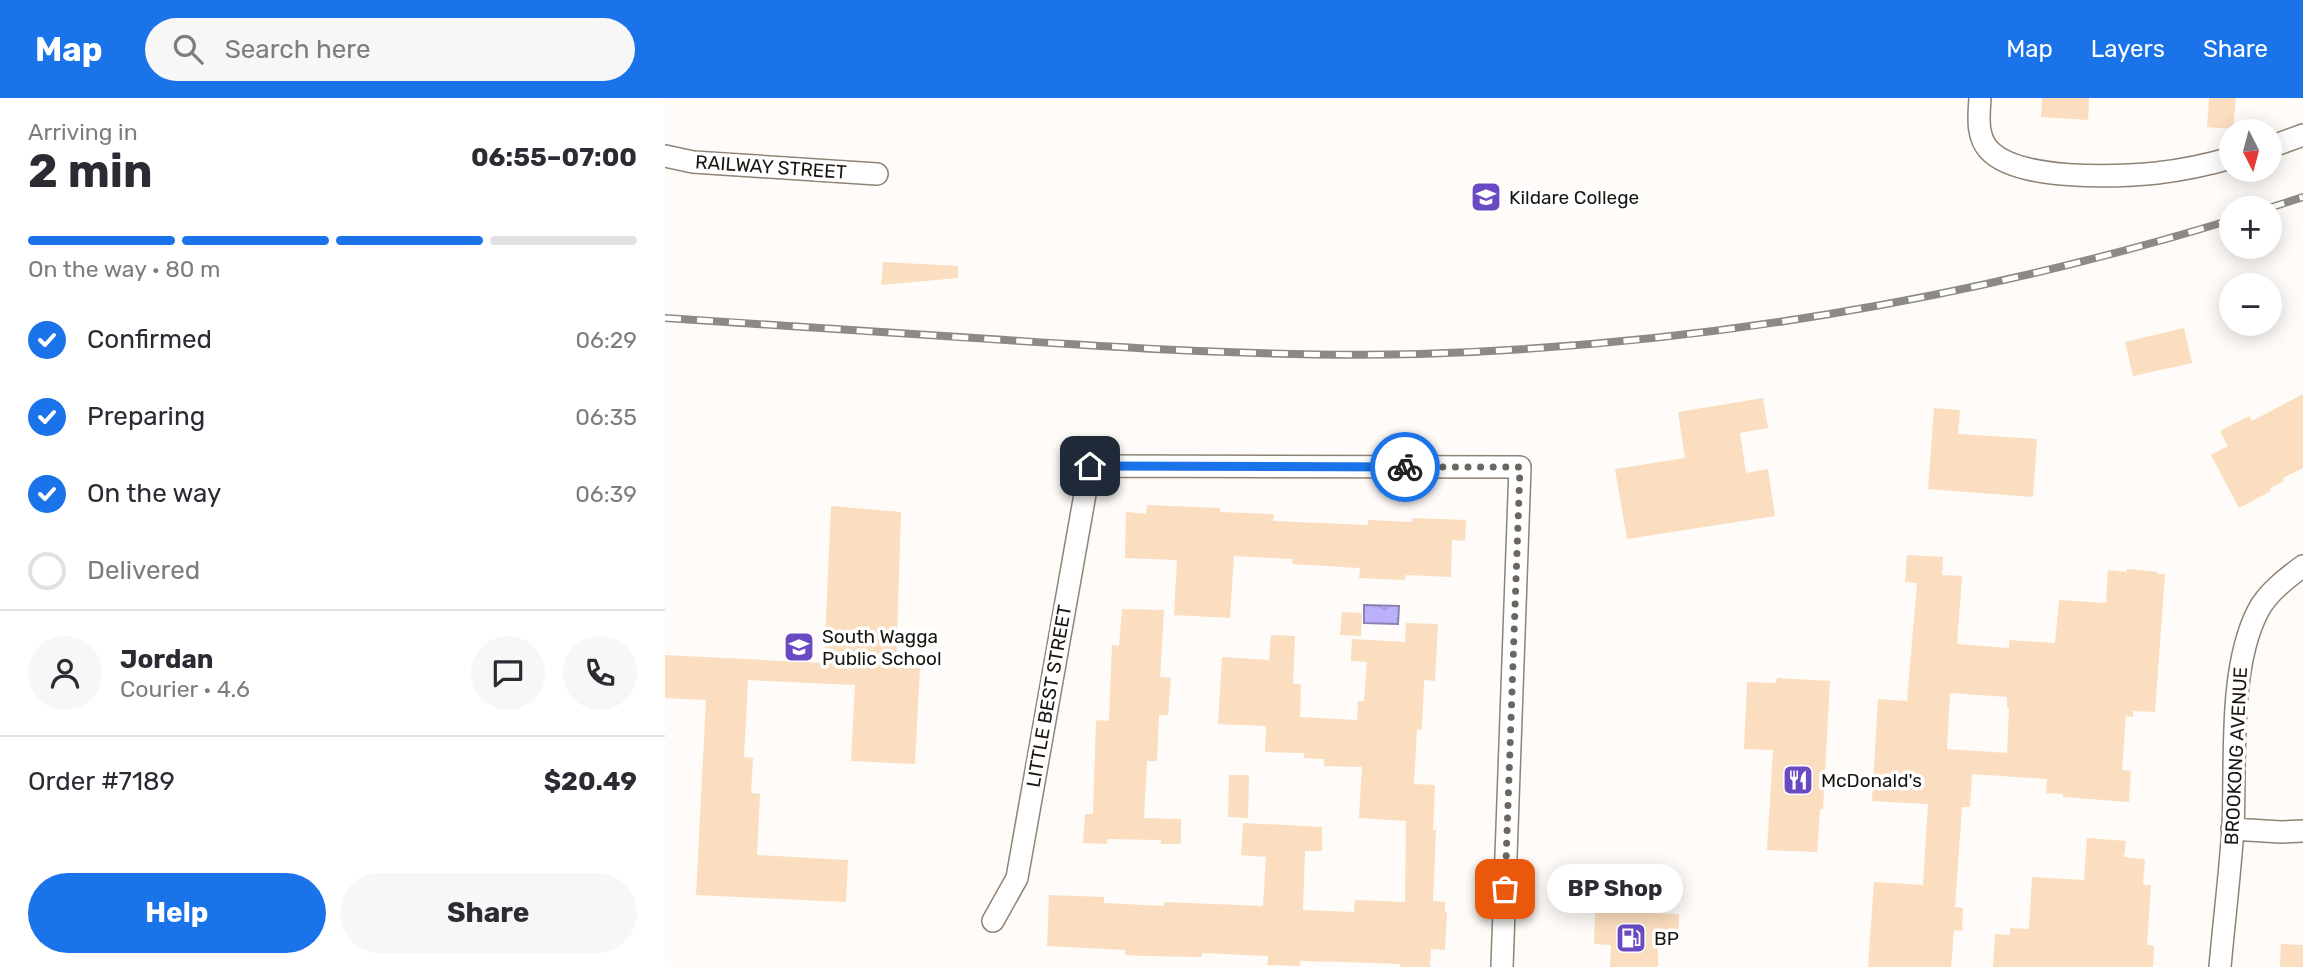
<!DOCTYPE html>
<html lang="en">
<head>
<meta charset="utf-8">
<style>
  :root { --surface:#fff; --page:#f7f7f7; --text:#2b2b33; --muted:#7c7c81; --line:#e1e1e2; --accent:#1a73e8 }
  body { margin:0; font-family:Rubik,sans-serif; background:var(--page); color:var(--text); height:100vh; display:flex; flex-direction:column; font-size:26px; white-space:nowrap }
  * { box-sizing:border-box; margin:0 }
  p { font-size:23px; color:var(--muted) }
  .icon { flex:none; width:38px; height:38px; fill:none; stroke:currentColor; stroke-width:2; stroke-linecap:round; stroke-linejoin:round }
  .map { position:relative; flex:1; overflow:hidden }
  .sheet { display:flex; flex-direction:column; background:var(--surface); width:665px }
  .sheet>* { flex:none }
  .needle { width:46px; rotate:174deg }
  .buttons { position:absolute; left:1554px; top:21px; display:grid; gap:14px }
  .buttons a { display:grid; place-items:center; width:63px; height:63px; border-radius:50%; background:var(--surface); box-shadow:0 4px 18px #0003; font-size:35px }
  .pin { position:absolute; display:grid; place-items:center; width:60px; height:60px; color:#fff; margin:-30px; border-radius:14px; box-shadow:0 4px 10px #0006 }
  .courier { position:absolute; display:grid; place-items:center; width:70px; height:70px; margin:-35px; border:5px solid #1a73e8; border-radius:50%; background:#fff; color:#222; box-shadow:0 2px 9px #0007 }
  .bubble { position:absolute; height:49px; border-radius:24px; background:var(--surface); box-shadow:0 4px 18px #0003; font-size:23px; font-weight:700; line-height:49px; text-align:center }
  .summary em { font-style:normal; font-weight:700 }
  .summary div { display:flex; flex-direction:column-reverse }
  .summary { display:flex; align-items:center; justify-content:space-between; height:119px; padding:0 28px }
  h1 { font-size:46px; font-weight:700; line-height:52px }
  .bar { display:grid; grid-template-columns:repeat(4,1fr); gap:10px 7px; align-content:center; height:84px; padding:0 28px }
  .bar i { height:9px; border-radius:5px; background:var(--line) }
  .bar .selected { background:var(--accent) }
  .bar p { grid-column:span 4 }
  .line { display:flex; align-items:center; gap:18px; padding:0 28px; border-top:2px solid var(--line) }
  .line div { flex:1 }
  .round { display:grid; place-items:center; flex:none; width:74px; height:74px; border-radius:37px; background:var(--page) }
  ol { padding:0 28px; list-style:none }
  li { display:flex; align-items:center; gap:21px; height:77px }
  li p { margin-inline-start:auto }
  li .icon { padding:7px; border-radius:50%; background:var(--accent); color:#fff; stroke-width:4 }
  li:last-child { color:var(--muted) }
  li i { width:38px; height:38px; border:4px solid var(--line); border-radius:50% }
  .cta { display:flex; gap:14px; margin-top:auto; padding:14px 28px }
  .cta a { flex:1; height:80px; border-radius:42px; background:var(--accent); color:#fff; font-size:28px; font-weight:700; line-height:80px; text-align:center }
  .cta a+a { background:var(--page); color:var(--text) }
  header { display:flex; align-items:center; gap:42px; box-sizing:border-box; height:98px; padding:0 35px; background:var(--accent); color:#fff }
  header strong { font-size:33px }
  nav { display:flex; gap:38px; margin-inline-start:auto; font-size:24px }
  .search { width:490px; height:63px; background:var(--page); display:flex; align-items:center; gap:18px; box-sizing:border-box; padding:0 24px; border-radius:38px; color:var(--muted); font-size:26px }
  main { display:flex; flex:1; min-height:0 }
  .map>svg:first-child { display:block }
  .water { fill:url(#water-ripples); stroke:#8b82b4; stroke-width:2 }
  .building { fill:#fbdebf; fill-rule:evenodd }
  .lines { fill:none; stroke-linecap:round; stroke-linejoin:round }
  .minor-casing { stroke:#8f8375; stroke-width:24 }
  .minor { stroke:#fff; stroke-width:21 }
  .rail-casing { stroke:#8d8985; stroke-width:8 }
  .rail { stroke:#fff; stroke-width:5; stroke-dasharray:16; stroke-linecap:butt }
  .done { stroke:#6a6662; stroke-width:7; stroke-dasharray:0 12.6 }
  .route { stroke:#1a73e8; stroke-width:9 }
  .labels { text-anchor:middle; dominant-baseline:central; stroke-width:7; stroke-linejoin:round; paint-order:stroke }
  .street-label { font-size:19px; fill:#1a1611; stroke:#fff }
  .poi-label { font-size:19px; fill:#1a1611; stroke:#fff; text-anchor:start }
</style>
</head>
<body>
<header>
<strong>Map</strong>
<div class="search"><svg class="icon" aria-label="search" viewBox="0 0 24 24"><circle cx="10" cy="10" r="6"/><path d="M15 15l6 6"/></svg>Search here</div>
<nav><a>Map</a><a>Layers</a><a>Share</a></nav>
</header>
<main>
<section class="sheet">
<div class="summary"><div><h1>2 min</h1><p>Arriving in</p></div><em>06:55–07:00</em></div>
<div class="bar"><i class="selected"></i><i class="selected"></i><i class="selected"></i><i></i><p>On the way · 80 m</p></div>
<ol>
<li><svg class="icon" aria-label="check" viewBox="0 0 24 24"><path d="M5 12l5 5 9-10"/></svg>Confirmed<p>06:29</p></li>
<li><svg class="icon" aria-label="check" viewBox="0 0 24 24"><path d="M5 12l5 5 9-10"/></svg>Preparing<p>06:35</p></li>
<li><svg class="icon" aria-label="check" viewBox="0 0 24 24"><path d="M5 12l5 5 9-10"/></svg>On the way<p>06:39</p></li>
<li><i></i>Delivered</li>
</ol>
<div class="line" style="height:126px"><a class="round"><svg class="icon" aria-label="person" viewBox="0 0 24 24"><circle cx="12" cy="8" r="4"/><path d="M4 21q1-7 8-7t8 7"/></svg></a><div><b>Jordan</b><p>Courier · 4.6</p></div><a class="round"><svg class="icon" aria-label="chat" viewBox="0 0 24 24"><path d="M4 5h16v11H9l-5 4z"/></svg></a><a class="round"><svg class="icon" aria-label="phone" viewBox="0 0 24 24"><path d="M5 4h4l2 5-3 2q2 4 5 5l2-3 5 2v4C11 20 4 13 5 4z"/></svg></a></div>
<div class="line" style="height:91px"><div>Order #7189</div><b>$20.49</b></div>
<div class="cta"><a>Help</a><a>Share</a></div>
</section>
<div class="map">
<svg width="1638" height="869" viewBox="0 0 1638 869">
  <defs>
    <pattern id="water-ripples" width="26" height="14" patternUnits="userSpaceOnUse" patternTransform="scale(1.75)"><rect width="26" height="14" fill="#bbb0fa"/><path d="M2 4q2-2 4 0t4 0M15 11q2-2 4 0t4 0" fill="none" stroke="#a097d5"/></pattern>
  </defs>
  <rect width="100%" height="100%" fill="#fefbf8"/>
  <path class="water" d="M 699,507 L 734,508 L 733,526 L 699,525 Z"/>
  <path class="building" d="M 1377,0 L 1424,0 L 1423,22 L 1376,19 Z
    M 1544,0 L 1571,0 L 1568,31 L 1542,29 Z
    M 218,164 L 293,168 L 293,180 L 216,187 Z
    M 1519,230 L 1527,265 L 1468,278 L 1460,244 Z
    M 1638,296 L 1638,370 L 1618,380 L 1619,383 L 1605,390 L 1606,393 L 1574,410 L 1546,357 L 1563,348 L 1555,333 L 1584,318 L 1587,323 Z
    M 1098,300 L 1103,330 L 1075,335 L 1081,375 L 1103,371 L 1110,418 L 962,441 L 950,371 L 1020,360 L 1013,314 Z
    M 1269,310 L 1295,312 L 1293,336 L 1372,341 L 1368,399 L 1263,391 Z
    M 482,407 L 555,410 L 555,414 L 609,416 L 608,423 L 703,427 L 703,422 L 747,424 L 748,420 L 801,422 L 800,443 L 787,442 L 786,479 L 741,477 L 740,482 L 694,480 L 695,470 L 627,466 L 628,461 L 569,458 L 565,520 L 509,517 L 512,462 L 460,460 L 461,414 L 481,416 Z
    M 166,408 L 236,414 L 231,568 L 255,569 L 250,666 L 186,663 L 190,587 L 83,582 L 79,659 L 88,660 L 86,695 L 95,696 L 92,757 L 183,762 L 181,804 L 31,797 L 41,602 L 0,600 L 0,557 L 159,565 Z
    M 1242,457 L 1278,459 L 1277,477 L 1297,478 L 1292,546 L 1344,550 L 1344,542 L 1390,545 L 1394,502 L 1441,505 L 1443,472 L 1461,474 L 1462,471 L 1493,474 L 1492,476 L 1500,476 L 1490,614 L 1468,613 L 1468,619 L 1461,618 L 1457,672 L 1466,673 L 1464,704 L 1398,699 L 1398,696 L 1381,695 L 1382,681 L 1307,676 L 1305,709 L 1297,709 L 1290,809 L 1298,810 L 1297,833 L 1289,832 L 1286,869 L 1203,869 L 1209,784 L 1258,787 L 1263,706 L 1207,703 L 1213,601 L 1242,603 L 1252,485 L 1240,484 ZM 1285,595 L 1342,599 L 1342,610 L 1344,610 L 1342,655 L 1282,651 Z
    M 457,511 L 499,512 L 495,579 L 506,580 L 503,617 L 494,617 L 492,663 L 482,663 L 479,720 L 516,721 L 516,746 L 496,746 L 496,742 L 442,741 L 442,746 L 418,745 L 420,716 L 428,716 L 431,622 L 444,623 L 447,547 L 454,548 Z
    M 677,514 L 697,515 L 696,538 L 675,537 Z
    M 741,525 L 773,526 L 770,583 L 759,582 L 757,632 L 752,631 L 749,686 L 770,687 L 768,732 L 771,732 L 768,803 L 780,804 L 780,814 L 782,814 L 780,852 L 766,851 L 765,869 L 735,869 L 735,866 L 681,864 L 635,863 L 635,868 L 602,867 L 603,858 L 537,855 L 537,859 L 480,858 L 460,857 L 460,852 L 382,848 L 384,797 L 439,799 L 439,805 L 499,808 L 499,804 L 598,808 L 601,759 L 576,757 L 578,725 L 657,729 L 657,753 L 640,753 L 638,812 L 689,814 L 690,802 L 740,804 L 741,723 L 694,720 L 697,669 L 659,668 L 659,661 L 639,660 L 639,655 L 600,654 L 601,628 L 553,626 L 557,559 L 604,562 L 606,537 L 630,538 L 628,586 L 636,586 L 635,619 L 692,622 L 693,603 L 699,603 L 702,564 L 686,563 L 687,541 L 740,544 Z
    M 1112,580 L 1165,583 L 1158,711 L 1155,711 L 1152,754 L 1102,752 L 1108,652 L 1079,651 L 1082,584 L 1111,585 Z
    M 564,677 L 584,677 L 583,720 L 563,719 Z
    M 1422,740 L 1461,743 L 1459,759 L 1480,761 L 1478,787 L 1486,787 L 1482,847 L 1489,848 L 1488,869 L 1328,869 L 1330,836 L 1345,837 L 1345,830 L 1364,831 L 1367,779 L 1419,782 Z
    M 930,813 L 1014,816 L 1013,844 L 993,843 L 993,869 L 945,869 L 946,847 L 929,846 Z
    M 1616,846 L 1638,847 L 1638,869 L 1615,869 Z"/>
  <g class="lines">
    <g class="minor-casing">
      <path id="minor" d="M 1315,0 C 1314,17 1311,38 1324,52 C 1353,83 1451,79 1492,75 C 1517,72 1542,67 1566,60
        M 1605,49 L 1638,37
        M 0,58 L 28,64 L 212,76
        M 1567,731 L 1616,734 L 1638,733
        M 328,823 L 352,780 L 425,368 L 855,369 L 837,869
        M 1555,869 C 1559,823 1565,776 1568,730 C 1571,665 1563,571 1593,513 C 1602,495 1622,480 1638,468"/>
    </g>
    <use href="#minor" class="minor"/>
    <g class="rail-casing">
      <path id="rail" d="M 1604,110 L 1638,99
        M 0,220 C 114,227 227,235 341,242 C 478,251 616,259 754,256 C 1028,248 1304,202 1566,122"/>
    </g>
    <use href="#rail" class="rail"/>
  </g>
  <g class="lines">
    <path class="done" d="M 740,369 L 855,369 L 840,791"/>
    <path class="route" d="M 425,368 L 740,369"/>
  </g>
  <defs>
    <g id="school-square" transform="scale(1.575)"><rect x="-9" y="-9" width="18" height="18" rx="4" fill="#694ac3" stroke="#fff"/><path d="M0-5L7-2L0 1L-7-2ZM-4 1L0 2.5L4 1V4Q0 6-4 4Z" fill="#fff"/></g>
    <g id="restaurant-square" transform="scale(1.575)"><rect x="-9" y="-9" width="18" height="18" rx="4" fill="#694ac3" stroke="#fff"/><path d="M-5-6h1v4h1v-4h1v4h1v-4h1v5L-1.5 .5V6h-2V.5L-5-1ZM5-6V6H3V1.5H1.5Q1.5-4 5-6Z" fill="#fff"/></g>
    <g id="fuel-square" transform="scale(1.575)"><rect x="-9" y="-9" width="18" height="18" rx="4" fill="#694ac3" stroke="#fff"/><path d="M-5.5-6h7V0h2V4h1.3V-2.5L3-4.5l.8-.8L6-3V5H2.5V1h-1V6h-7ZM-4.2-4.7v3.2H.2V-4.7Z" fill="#fff"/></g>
  </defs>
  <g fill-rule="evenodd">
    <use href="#school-square" x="821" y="99"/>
    <use href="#school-square" x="134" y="549"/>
    <use href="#restaurant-square" x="1133" y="682"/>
    <use href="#fuel-square" x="966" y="840"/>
  </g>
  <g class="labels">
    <g class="street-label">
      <text transform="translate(106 69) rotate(4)">RAILWAY STREET</text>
      <text transform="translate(384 598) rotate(-80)">LITTLE BEST STREET</text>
      <text transform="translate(1571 658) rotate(-87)">BROOKONG AVENUE</text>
    </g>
    <g class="poi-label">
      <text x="844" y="99">Kildare College</text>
      <text x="157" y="538">South Wagga<tspan x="157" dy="22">Public School</tspan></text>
      <text x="1156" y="682">McDonald's</text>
      <text x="989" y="840">BP</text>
    </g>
  </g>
</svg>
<div class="buttons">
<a><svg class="needle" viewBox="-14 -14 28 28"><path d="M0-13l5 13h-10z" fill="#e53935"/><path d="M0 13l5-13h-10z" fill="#7c7c81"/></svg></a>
<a>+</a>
<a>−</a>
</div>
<div class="pin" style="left:840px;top:791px;background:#ea580c"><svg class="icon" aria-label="bag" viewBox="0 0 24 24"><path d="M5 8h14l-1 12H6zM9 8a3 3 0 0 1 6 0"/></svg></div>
<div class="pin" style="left:425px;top:368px;background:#1f2937"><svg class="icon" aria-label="home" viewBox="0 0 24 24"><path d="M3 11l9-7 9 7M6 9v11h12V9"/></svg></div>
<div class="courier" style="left:740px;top:369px"><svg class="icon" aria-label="bike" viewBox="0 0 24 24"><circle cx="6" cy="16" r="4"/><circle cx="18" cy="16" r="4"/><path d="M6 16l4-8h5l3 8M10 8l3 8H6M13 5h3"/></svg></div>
<div class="bubble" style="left:882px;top:766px;width:136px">BP Shop</div>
</div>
</main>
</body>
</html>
